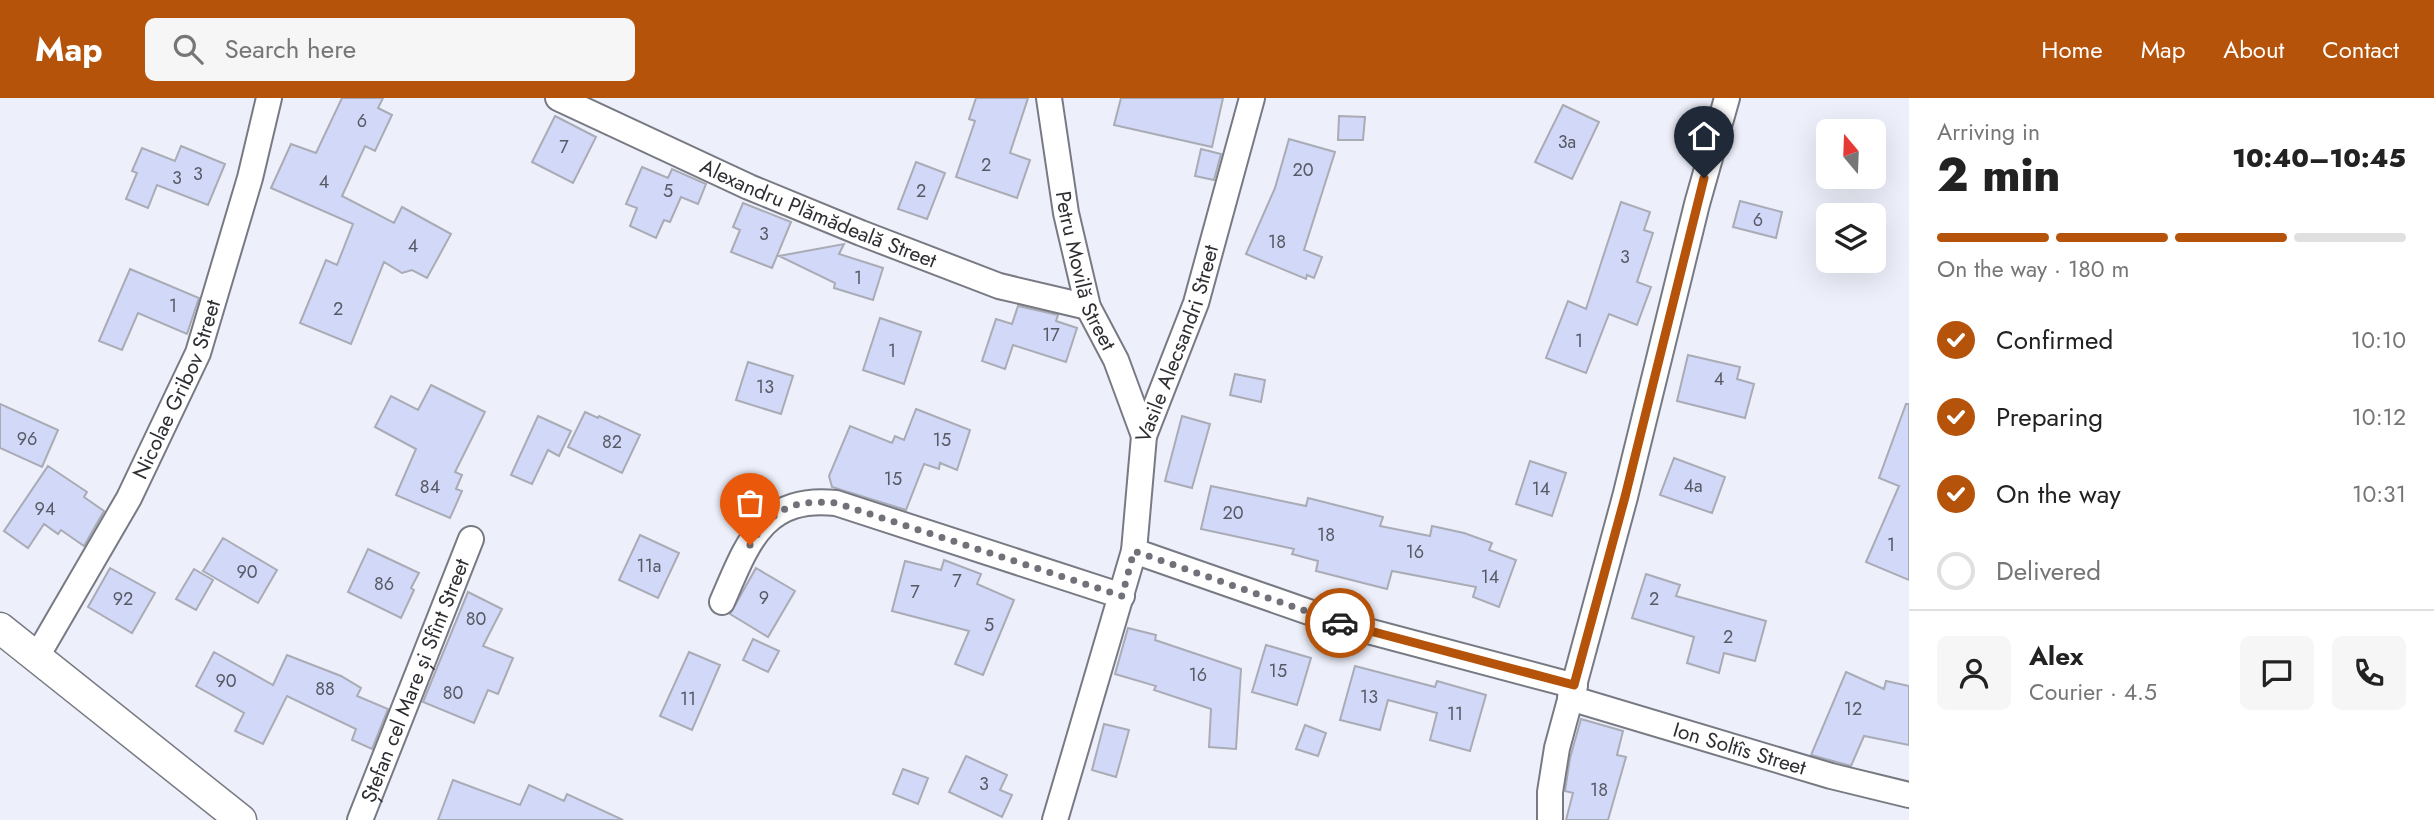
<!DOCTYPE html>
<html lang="en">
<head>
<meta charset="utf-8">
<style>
  :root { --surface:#fff; --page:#f6f6f6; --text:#222; --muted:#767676; --line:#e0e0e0; --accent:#b45309 }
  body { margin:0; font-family:Jost,sans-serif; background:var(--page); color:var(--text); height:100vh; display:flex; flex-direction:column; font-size:26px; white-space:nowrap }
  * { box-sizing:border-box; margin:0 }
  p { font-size:23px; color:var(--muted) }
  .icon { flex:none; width:38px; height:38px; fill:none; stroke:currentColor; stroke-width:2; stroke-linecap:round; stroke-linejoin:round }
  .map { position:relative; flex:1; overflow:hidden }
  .panel { display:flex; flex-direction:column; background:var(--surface); width:525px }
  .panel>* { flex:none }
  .needle { width:46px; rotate:341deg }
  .controls { position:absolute; left:1816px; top:21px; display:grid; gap:14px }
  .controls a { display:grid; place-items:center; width:70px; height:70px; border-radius:10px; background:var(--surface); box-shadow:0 7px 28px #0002; font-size:35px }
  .pin { position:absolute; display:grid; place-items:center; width:60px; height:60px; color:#fff; margin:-72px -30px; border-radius:50% 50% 50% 0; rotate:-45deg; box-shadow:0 0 7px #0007 }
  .pin .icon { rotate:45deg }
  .courier { position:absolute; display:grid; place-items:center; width:70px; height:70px; margin:-35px; border:5px solid #b45309; border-radius:50%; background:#fff; color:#222; box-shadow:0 2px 9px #0007 }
  .headline em { font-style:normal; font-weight:800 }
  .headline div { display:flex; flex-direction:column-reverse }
  .headline { display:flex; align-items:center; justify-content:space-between; height:119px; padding:0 28px }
  h1 { font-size:46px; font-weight:800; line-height:52px }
  .bar { display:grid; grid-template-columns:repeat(4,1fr); gap:10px 7px; align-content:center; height:84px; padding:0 28px }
  .bar i { height:9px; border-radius:5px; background:var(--line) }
  .bar .selected { background:var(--accent) }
  .bar p { grid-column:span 4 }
  .line { display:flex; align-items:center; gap:18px; padding:0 28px; border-top:2px solid var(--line) }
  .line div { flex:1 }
  .round { display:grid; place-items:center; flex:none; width:74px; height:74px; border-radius:10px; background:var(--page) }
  ol { padding:0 28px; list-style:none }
  li { display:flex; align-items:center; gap:21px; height:77px }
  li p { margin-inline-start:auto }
  li .icon { padding:7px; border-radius:50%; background:var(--accent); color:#fff; stroke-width:4 }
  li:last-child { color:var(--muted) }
  li i { width:38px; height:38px; border:4px solid var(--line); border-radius:50% }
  header { display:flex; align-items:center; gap:42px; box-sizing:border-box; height:98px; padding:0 35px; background:var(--accent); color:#fff }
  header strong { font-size:33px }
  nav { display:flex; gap:38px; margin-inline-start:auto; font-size:24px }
  .search { width:490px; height:63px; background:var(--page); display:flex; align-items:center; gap:18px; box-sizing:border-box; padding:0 24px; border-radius:10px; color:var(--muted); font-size:26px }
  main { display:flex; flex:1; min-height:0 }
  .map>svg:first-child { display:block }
  .building { fill:#d2d8f8; stroke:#a9abb5; stroke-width:2 }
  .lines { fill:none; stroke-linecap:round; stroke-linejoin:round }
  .minor-casing { stroke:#787a83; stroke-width:28 }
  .tertiary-casing { stroke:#787a83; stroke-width:33 }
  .minor { stroke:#fff; stroke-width:24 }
  .tertiary { stroke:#fff; stroke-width:30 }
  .done { stroke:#717279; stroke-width:7; stroke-dasharray:0 12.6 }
  .route { stroke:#b45309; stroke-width:9 }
  .labels { text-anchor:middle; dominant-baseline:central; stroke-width:5; stroke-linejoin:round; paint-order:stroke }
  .number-label { font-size:18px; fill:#575964 }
  .street-label { font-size:21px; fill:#2e2f33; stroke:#fcfdff }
</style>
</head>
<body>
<header>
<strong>Map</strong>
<div class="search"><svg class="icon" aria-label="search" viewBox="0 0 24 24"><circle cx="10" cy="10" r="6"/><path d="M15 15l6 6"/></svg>Search here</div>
<nav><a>Home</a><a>Map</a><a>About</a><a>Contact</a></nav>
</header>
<main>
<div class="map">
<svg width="1909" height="722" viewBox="0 0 1909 722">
  <rect width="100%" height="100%" fill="#edeffa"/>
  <path class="building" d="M 342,0 L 383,0 L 378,10 L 392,17 L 375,53 L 365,48 L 342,98 L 394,125 L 402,109 L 451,136 L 427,180 L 412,172 L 402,175 L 384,164 L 351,246 L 300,225 L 326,162 L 337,167 L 353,126 L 271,90 L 291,46 L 316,55 Z
    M 976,0 L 1028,0 L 1010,55 L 1030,62 L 1017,100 L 956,79 L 975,23 L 969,21 Z
    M 1121,0 L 1223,0 L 1212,49 L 1114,27 Z
    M 1563,7 L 1599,24 L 1572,81 L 1535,64 Z
    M 555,18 L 596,39 L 573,85 L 532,64 Z
    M 1339,18 L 1365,19 L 1363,42 L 1338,42 Z
    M 1289,41 L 1335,54 L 1304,152 L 1322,159 L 1314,180 L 1307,177 L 1306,181 L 1246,156 L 1275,90 Z
    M 181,48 L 225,66 L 208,107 L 157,87 L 148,110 L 126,101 L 137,75 L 132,73 L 142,50 L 175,63 Z
    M 1201,51 L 1221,56 L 1214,82 L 1195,78 Z
    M 916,64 L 945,75 L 927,121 L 898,111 Z
    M 642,69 L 668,80 L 672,71 L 706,86 L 698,106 L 681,99 L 670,124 L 664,122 L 656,140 L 630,128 L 637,110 L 626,106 Z
    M 1740,103 L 1782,114 L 1776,140 L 1733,129 Z
    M 1621,104 L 1650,114 L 1644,132 L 1653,135 L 1637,184 L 1651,189 L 1637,227 L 1609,216 L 1586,275 L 1546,260 L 1568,203 L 1586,211 Z
    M 743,105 L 791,124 L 772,170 L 731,154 L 740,132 L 733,129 Z
    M 844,146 L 839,156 L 883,170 L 873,202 L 834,190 L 835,185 L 779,158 Z
    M 130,171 L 199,200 L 187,236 L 138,215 L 122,252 L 99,243 Z
    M 1018,208 L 1058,217 L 1056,223 L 1077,230 L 1066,264 L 1013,247 L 1005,271 L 982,263 L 996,221 L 1012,226 Z
    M 880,220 L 921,234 L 904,286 L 863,272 Z
    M 1688,257 L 1740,269 L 1737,281 L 1754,286 L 1745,320 L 1677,303 Z
    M 748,264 L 793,278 L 781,316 L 736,302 Z
    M 1235,276 L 1265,282 L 1261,304 L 1230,297 Z
    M 431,287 L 485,314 L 455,374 L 462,377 L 456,391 L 462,393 L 450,420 L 396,397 L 416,351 L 375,329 L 391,298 L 418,312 Z
    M 0,306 L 58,332 L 42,369 L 0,350 Z
    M 1906,306 L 1909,306 L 1909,482 L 1866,464 L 1899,388 L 1879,380 Z
    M 916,311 L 970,332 L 957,372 L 940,365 L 939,371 L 924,366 L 906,412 L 832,389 L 829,378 L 850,328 L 892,345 L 895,338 L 904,342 Z
    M 585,314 L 598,320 L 599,318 L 640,337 L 622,375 L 568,349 Z
    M 538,318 L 571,333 L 559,358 L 548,352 L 532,386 L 511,377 Z
    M 1182,318 L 1210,326 L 1192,390 L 1165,383 Z
    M 1674,360 L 1725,379 L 1712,415 L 1660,397 Z
    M 1530,363 L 1566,375 L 1552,418 L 1516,406 Z
    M 48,368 L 87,394 L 84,399 L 104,413 L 84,448 L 61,432 L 58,436 L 44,426 L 28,450 L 4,433 Z
    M 1211,388 L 1306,408 L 1308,400 L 1383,419 L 1380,428 L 1430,438 L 1432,428 L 1464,435 L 1492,445 L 1489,452 L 1516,462 L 1499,509 L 1473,499 L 1476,489 L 1392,473 L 1387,491 L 1316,473 L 1318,463 L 1292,456 L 1294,451 L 1201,431 Z
    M 640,437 L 679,455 L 658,500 L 619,482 Z
    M 223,440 L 277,472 L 258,505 L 203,473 Z
    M 368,451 L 419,475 L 411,490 L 414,492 L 401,520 L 348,494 Z
    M 944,462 L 981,476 L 977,486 L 1014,502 L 983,577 L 955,566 L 969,533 L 892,513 L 905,463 L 941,472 Z
    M 110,470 L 155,495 L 132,535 L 88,509 Z
    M 756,470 L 795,493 L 768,539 L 730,516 Z
    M 194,471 L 213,482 L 196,512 L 176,501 Z
    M 1646,476 L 1680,487 L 1676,498 L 1766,523 L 1755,563 L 1724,555 L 1719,575 L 1687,565 L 1694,539 L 1632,520 Z
    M 468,494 L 502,511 L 483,548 L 513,560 L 498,596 L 488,592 L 474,625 L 423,604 Z
    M 1128,530 L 1156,537 L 1155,542 L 1241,571 L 1236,651 L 1209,649 L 1211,611 L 1154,592 L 1156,588 L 1115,576 Z
    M 753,541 L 779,553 L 768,574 L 743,562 Z
    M 1266,547 L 1311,560 L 1297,607 L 1252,594 Z
    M 214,554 L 273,587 L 287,557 L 341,578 L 361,590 L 357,598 L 388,611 L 372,651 L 352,642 L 356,631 L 287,598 L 263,646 L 235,633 L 244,615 L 196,588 Z
    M 689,554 L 720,567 L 692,632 L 660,618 Z
    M 1355,568 L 1435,589 L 1437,583 L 1486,597 L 1470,653 L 1430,642 L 1437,615 L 1388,602 L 1380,632 L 1340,622 Z
    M 1846,574 L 1884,591 L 1886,583 L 1909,588 L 1909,647 L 1864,638 L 1851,668 L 1811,657 Z
    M 1581,621 L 1623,633 L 1617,657 L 1626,659 L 1608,722 L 1566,722 L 1573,695 L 1565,693 L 1570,660 Z
    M 1104,626 L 1129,632 L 1116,679 L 1092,672 Z
    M 1305,627 L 1326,635 L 1318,658 L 1296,651 Z
    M 966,658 L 1007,677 L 1000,692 L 1012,697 L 1002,719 L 949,694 Z
    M 903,671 L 928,680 L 918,706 L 893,696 Z
    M 453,682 L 520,707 L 529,687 L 564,703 L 567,696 L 623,722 L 438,722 Z"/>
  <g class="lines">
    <g class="minor-casing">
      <g id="minor">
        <path id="s1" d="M 558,0 L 749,89 L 861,135 L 999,188 L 1088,209"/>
        <path id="s2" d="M 1049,0 L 1066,115 L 1088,209 L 1116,262 L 1144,338"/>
        <path d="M 1134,453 L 1349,528 L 1575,588"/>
        <path d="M 722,504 C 747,447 762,397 836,405 L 1122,498"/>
        <path id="s3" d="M 36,560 L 129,400 L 198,255 L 250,80 L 269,0"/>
        <path id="s4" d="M 1570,600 L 1831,678 L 1909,697"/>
        <path id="s5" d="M 360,722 L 471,441"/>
        <path id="s6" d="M 1055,722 L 1134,453 L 1144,338 L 1196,205 L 1252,0"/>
        <path d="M 1550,722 L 1550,694 L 1557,650 L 1625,399 L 1697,106 L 1727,0"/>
      </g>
    </g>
    <g class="tertiary-casing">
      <path id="tertiary" d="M 0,530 L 241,722"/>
    </g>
    <use href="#minor" class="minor"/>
    <use href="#tertiary" class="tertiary"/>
  </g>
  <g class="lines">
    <path class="done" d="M 750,447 C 772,411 793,401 836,405 L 1122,498 L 1134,453 L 1340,525"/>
    <path class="route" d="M 1340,525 L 1574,587 L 1625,399 L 1704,80"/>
  </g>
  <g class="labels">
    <g class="number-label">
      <text x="362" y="23">6</text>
      <text x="1567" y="44">3a</text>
      <text x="564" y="49">7</text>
      <text x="986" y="67">2</text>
      <text x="1303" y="72">20</text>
      <text x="198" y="76">3</text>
      <text x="177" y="80">3</text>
      <text x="324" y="84">4</text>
      <text x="668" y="93">5</text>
      <text x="921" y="93">2</text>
      <text x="1758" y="122">6</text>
      <text x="764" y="136">3</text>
      <text x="1277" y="144">18</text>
      <text x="413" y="148">4</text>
      <text x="1625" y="159">3</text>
      <text x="858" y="180">1</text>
      <text x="173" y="208">1</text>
      <text x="338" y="211">2</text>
      <text x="1051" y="237">17</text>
      <text x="1579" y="243">1</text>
      <text x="892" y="253">1</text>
      <text x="1719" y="281">4</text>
      <text x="765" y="289">13</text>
      <text x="27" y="341">96</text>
      <text x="942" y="342">15</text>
      <text x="612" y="344">82</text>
      <text x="893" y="381">15</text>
      <text x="1693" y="388">4a</text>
      <text x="430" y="389">84</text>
      <text x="1541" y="391">14</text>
      <text x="45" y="411">94</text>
      <text x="1233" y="415">20</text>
      <text x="1326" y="437">18</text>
      <text x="1891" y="447">1</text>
      <text x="1415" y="454">16</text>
      <text x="649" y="468">11a</text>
      <text x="247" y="474">90</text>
      <text x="1490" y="479">14</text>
      <text x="957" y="483">7</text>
      <text x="384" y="486">86</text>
      <text x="915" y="494">7</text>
      <text x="764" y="500">9</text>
      <text x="123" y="501">92</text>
      <text x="1654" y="501">2</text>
      <text x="476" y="521">80</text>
      <text x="989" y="527">5</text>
      <text x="1728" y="539">2</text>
      <text x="1278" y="573">15</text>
      <text x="1198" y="577">16</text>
      <text x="226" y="583">90</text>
      <text x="325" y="591">88</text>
      <text x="453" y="595">80</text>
      <text x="1369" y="599">13</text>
      <text x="688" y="601">11</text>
      <text x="1853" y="611">12</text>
      <text x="1455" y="616">11</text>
      <text x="984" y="686">3</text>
      <text x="1599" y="692">18</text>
    </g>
    <g class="street-label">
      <text stroke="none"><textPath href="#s1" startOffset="285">Alexandru Plămădeală Street</textPath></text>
      <text stroke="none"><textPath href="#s2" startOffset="177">Petru Movilă Street</textPath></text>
      <text stroke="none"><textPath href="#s6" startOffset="494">Vasile Alecsandri Street</textPath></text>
      <text stroke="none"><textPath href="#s3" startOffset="304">Nicolae Gribov Street</textPath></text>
      <text stroke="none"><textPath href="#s5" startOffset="150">Ștefan cel Mare și Sfînt Street</textPath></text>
      <text stroke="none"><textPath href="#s4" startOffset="177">Ion Soltîs Street</textPath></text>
    </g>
  </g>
</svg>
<div class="controls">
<a><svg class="needle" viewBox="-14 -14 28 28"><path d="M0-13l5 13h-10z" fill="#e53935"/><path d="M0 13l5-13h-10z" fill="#767676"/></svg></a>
<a><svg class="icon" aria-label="layers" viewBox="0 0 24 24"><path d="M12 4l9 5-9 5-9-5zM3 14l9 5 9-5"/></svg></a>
</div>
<div class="pin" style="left:750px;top:447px;background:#ea580c"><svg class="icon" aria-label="bag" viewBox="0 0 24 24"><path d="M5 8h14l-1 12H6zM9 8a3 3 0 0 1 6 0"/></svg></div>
<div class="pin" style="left:1704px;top:80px;background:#1f2937"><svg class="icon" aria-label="home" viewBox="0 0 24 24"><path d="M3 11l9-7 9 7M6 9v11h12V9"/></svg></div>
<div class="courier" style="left:1340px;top:525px"><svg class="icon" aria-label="car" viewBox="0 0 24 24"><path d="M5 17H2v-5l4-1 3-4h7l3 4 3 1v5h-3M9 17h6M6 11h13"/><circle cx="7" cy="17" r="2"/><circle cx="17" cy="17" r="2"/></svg></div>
</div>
<section class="panel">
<div class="headline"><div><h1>2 min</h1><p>Arriving in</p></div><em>10:40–10:45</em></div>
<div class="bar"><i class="selected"></i><i class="selected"></i><i class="selected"></i><i></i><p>On the way · 180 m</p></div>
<ol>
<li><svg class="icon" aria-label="check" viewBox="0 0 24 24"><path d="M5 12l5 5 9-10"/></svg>Confirmed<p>10:10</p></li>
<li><svg class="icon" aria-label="check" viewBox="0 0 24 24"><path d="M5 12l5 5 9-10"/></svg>Preparing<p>10:12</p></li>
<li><svg class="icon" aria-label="check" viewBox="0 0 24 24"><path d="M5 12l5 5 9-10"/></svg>On the way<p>10:31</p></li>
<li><i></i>Delivered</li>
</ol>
<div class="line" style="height:126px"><a class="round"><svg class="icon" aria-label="person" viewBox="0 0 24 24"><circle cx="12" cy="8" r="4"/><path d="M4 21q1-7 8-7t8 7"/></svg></a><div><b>Alex</b><p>Courier · 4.5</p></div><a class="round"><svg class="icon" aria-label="chat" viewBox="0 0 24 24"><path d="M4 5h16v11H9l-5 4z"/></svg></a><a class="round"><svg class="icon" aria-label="phone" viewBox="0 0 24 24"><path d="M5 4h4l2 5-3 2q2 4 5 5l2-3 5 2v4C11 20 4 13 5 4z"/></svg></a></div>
</section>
</main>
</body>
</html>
